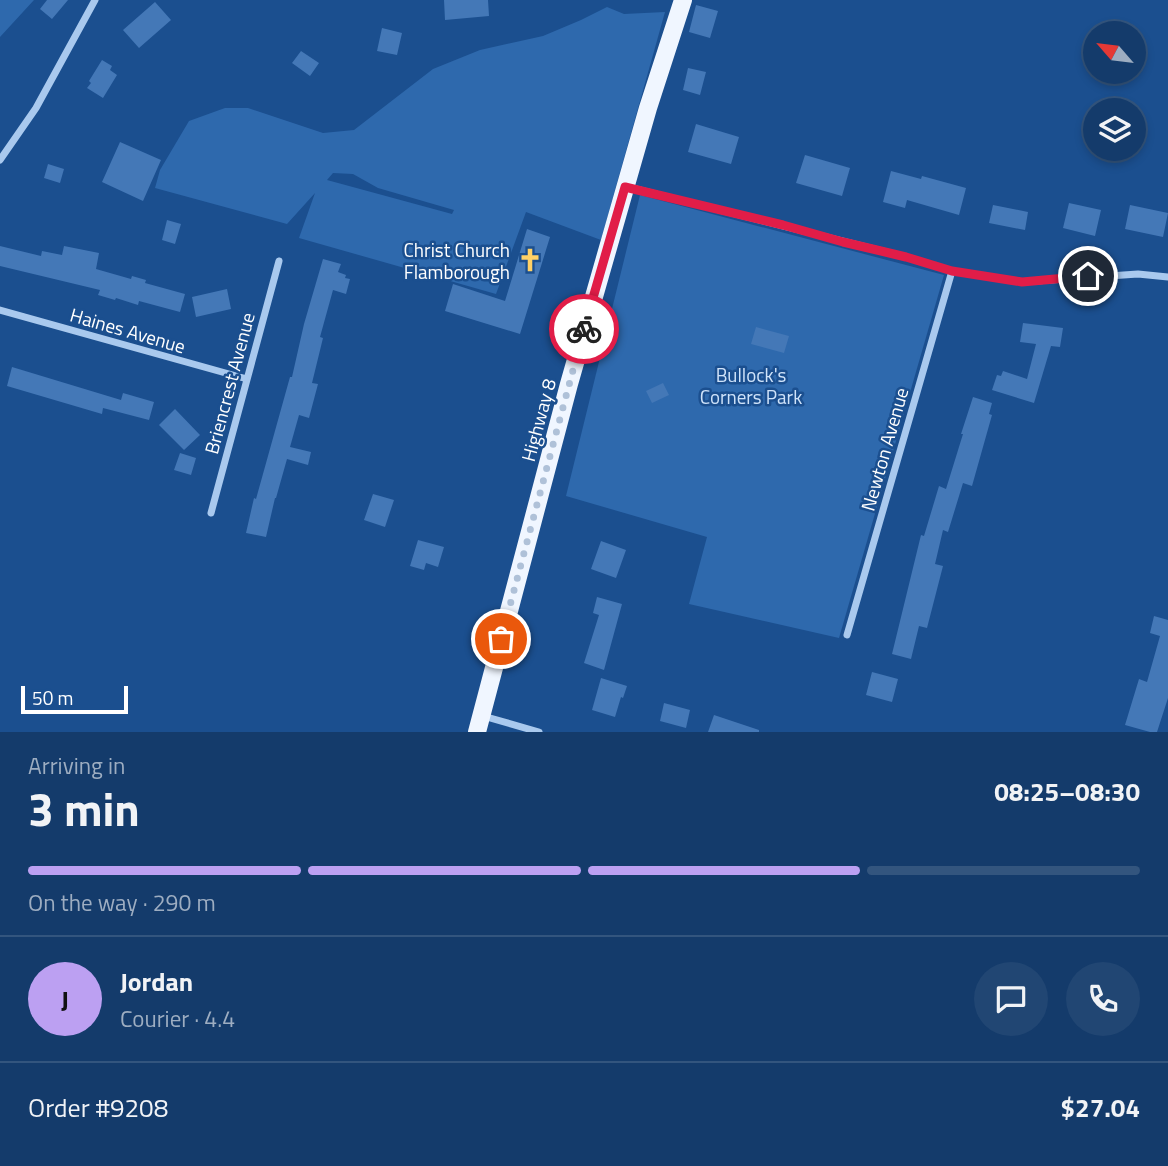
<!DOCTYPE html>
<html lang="en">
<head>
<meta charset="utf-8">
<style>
  :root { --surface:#143b6b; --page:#214673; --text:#f1f3f6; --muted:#9dadc1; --line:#33557e; --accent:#bca0f2 }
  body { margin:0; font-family:"Titillium Web",sans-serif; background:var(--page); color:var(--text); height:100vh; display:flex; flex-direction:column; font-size:26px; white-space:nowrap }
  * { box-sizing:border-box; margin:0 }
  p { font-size:23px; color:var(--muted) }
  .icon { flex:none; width:38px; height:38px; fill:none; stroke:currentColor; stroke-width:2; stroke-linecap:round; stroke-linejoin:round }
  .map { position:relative; height:732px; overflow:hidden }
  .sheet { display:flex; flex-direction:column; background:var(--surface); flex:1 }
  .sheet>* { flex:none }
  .needle { width:46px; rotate:298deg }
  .tools { position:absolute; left:1083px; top:21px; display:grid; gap:14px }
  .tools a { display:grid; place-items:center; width:63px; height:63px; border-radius:50%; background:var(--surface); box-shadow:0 4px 10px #0003,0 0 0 2px var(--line); font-size:35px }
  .scale { position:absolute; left:21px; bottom:18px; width:107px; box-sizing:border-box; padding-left:7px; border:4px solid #fff; border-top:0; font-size:19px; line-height:24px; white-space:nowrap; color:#fff; -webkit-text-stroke:5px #1b4f8f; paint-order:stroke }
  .pin { position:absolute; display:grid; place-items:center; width:60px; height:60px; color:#fff; margin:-30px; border:4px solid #fff; border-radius:50%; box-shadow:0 2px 7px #0007 }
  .courier { position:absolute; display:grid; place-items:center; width:70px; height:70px; margin:-35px; border:5px solid #e11d48; border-radius:50%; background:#fff; color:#222; box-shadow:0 2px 9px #0007 }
  .head em { font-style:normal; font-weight:700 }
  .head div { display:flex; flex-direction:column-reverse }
  .head { display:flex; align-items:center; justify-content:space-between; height:119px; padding:0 28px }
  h1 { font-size:46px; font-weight:700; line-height:52px }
  .bar { display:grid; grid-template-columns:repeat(4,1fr); gap:10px 7px; align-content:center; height:84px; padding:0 28px }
  .bar i { height:9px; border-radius:5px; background:var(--line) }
  .bar .active { background:var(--accent) }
  .bar p { grid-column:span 4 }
  .line { display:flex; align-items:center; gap:18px; padding:0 28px; border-top:2px solid var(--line) }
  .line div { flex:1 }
  .round { display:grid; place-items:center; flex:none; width:74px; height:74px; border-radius:37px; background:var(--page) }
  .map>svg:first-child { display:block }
  .green { fill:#2e69ad; fill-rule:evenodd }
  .building { fill:#4478b7 }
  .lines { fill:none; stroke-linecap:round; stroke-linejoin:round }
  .minor { stroke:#a9c9ee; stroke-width:7 }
  .primary { stroke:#f0f6ff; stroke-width:18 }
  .done { stroke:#afc1d8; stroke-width:7; stroke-dasharray:0 12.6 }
  .route { stroke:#e11d48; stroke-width:9 }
  .labels { text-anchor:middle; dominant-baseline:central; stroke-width:5; stroke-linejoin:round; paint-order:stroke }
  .poi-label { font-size:19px; fill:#fff; stroke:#1b4f8f; text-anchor:end }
  .street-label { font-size:19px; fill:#fff; stroke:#1b4f8f }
  .park-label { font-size:19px; fill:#cfe3fa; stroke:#1b4f8f }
</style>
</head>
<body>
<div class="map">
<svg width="1168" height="732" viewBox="0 0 1168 732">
  <rect width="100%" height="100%" fill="#1b4f8f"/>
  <path class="green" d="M 0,0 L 34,0 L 0,37 Z
    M 607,7 L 624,14 L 665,12 L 601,240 L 526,212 L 496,294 L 299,238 L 315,193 L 287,224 L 155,188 L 160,170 L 189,121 L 225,108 L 248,108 L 323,133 L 354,130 L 433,69 L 480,50 L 543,36 L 581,20 ZM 333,173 L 353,174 L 378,188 L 454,210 L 452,214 L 327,180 Z
    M 640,195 L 944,275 L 839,638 L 689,604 L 707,537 L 566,496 Z"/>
  <path class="building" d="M 47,0 L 68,0 L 52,19 L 40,9 Z
    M 444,0 L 488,0 L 489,16 L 445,20 Z
    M 155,2 L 171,20 L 139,48 L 123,30 Z
    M 696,5 L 718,11 L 710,38 L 689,32 Z
    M 382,28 L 402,33 L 397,55 L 377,51 Z
    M 301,51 L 319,63 L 310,76 L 292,63 Z
    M 102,60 L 112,66 L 110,70 L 117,75 L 103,98 L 87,88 L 91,83 L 89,81 Z
    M 688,68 L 706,72 L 700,95 L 683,90 Z
    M 696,124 L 739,137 L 731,164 L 688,152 Z
    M 120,142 L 161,160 L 143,201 L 102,182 Z
    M 805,155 L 850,168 L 842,196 L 796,183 Z
    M 48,164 L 64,169 L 60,183 L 44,178 Z
    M 891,171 L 921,179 L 922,176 L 966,188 L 959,215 L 907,200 L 905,208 L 883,202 Z
    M 1069,203 L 1101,210 L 1095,236 L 1063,228 Z
    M 993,205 L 1028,212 L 1025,230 L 989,223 Z
    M 1130,205 L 1168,213 L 1163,237 L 1125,229 Z
    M 167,220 L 181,224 L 175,244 L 162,240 Z
    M 527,229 L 550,237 L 520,334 L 445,311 L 453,284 L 505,301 Z
    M 0,246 L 41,256 L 42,251 L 62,255 L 64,246 L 99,253 L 96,269 L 131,279 L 132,276 L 146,280 L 145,283 L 185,294 L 180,312 L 139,301 L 138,305 L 116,298 L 115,300 L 98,295 L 100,290 L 0,266 Z
    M 323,259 L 341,264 L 338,272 L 346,275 L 345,278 L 350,279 L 346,294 L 333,290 L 320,337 L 323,338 L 312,383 L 318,384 L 309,418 L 299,415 L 290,447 L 311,452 L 308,465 L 287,459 L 276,498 L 275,498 L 266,537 L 246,533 L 254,498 L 256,499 L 290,377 L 292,377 L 304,324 Z
    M 227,289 L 231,309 L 196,317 L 192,297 Z
    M 1023,323 L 1063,328 L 1060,347 L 1051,346 L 1034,403 L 992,390 L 997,375 L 1001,376 L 1003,371 L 1027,379 L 1036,344 L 1020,342 Z
    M 756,327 L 789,336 L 784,353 L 751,344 Z
    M 12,367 L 121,400 L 123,393 L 154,402 L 149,420 L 103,408 L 102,414 L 7,386 Z
    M 663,383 L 669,395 L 652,403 L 646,391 Z
    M 973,397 L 992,403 L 989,414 L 992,415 L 972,486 L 963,483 L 948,532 L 943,530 L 935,564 L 943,566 L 927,628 L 919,626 L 911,659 L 892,654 L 921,535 L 924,536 L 939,486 L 946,489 L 963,434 L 961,434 Z
    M 175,409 L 200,435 L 184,450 L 159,425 Z
    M 180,453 L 196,458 L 191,475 L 174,470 Z
    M 373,494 L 394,500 L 385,527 L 364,520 Z
    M 418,540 L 444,547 L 438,567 L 426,563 L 424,570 L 410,566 Z
    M 601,541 L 626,550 L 616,578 L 591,569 Z
    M 597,597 L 622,604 L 604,670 L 584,663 L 599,615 L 593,613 Z
    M 1154,616 L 1168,620 L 1168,698 L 1157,732 L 1150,732 L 1125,725 L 1139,679 L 1147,682 L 1160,636 L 1150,633 Z
    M 872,672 L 898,679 L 892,702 L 866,695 Z
    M 601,678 L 627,686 L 623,698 L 621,697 L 615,717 L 592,710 Z
    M 664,703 L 690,710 L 686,728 L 660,721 Z
    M 714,715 L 759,730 L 759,732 L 708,732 Z"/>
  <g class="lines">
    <path class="minor" d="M 0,160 L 36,108 L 95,0
      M 628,187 L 906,257 L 952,271 L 1022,282 L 1138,274 L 1168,277
      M 0,310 L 247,379
      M 211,513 L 279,261
      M 847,635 L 952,271
      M 483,716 L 539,732"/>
    <path class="primary" d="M 477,732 L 569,384 L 648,108 L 683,0"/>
  </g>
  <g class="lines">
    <path class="done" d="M 501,639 L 584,329"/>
    <path class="route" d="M 584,329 L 625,187 L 783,225 L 843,242 L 906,257 L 952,271 L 1022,282 L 1088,276"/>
  </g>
  <defs>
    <g id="church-bare" transform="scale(1.89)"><path d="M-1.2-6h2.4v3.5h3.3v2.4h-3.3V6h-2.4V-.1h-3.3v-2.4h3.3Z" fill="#ffd166" stroke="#1b4f8f" stroke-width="2.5" paint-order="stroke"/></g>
  </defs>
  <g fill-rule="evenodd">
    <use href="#church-bare" x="530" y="260"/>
  </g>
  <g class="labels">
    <g class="poi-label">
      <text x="510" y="249">Christ Church<tspan x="510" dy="22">Flamborough</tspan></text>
    </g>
    <g class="street-label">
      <text transform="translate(128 330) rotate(16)">Haines Avenue</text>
      <text transform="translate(229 383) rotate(-75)">Briencrest Avenue</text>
      <text transform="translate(538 420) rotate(-75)">Highway 8</text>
      <text transform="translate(884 449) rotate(-74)">Newton Avenue</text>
    </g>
    <g class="park-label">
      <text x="751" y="374">Bullock's<tspan x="751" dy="22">Corners Park</tspan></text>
    </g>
  </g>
</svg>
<div class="tools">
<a><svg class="needle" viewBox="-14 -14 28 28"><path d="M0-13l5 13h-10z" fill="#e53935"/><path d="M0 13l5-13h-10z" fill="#9dadc1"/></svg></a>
<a><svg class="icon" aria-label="layers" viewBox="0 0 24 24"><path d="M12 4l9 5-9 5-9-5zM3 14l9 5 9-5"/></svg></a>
</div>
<div class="scale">50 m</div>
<div class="pin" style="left:501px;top:639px;background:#ea580c"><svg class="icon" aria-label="bag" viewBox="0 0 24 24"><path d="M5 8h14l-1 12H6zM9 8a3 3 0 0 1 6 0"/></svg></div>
<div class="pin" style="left:1088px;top:276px;background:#1f2937"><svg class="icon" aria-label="home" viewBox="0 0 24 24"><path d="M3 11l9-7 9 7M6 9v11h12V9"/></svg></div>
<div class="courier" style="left:584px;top:329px"><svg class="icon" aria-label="bike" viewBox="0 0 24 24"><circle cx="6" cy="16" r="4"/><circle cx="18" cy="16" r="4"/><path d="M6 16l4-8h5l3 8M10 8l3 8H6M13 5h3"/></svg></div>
</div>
<section class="sheet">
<div class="head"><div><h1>3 min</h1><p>Arriving in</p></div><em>08:25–08:30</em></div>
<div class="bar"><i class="active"></i><i class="active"></i><i class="active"></i><i></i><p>On the way · 290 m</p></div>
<div class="line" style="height:126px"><b class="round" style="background:var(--accent);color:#111">J</b><div><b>Jordan</b><p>Courier · 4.4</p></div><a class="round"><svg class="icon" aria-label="chat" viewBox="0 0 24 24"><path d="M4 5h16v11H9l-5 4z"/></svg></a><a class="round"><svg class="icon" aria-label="phone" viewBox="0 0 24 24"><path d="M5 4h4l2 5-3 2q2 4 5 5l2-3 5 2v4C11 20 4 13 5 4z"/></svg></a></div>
<div class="line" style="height:91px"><div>Order #9208</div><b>$27.04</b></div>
</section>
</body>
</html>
